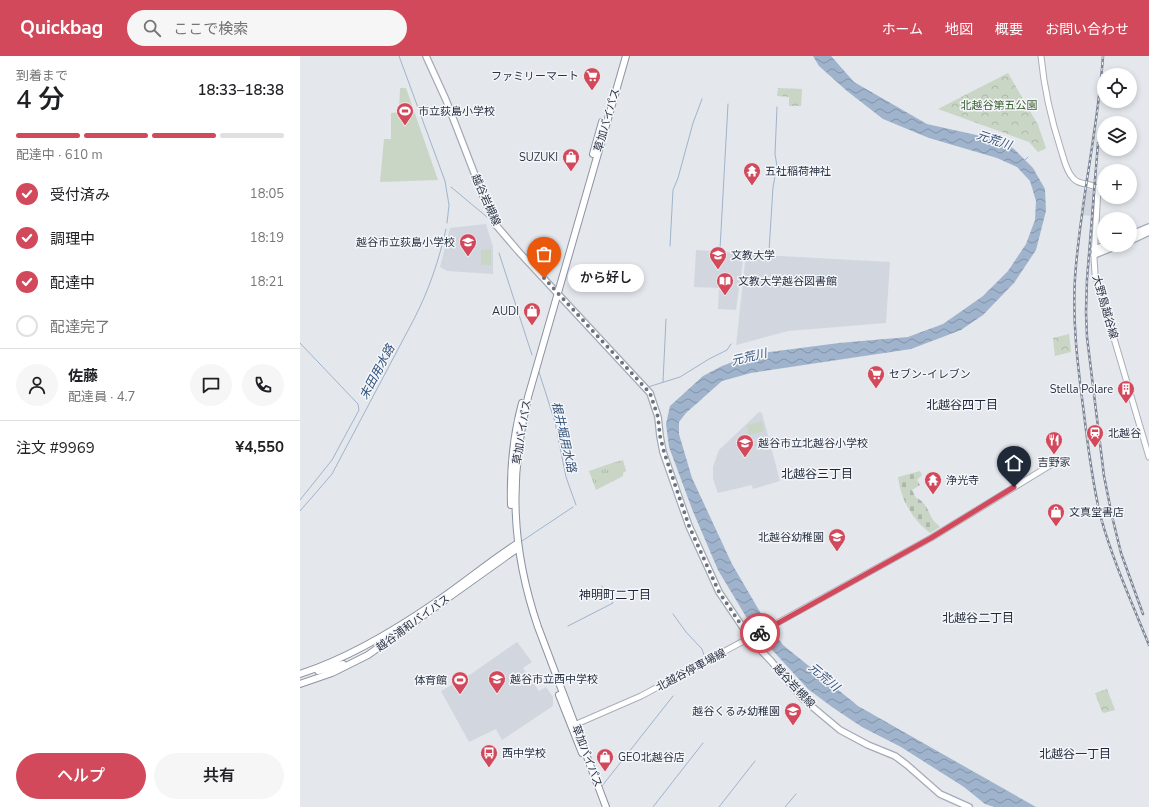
<!DOCTYPE html>
<html lang="ja">
<head>
<meta charset="utf-8">
<style>
  :root { --surface:#fff; --page:#f6f6f6; --text:#202124; --muted:#757577; --line:#e0e0e0; --accent:#d1495b }
  body { margin:0; font-family:"Nunito Sans","Noto Sans JP",sans-serif; background:var(--page); color:var(--text); height:100vh; display:flex; flex-direction:column; font-size:15px; white-space:nowrap }
  * { box-sizing:border-box; margin:0 }
  p { font-size:13px; color:var(--muted) }
  .icon { flex:none; width:22px; height:22px; fill:none; stroke:currentColor; stroke-width:2; stroke-linecap:round; stroke-linejoin:round }
  .map { position:relative; flex:1; overflow:hidden }
  .side { display:flex; flex-direction:column; background:var(--surface); width:300px }
  .side>* { flex:none }
  .fabs { position:absolute; left:797px; top:12px; display:grid; gap:8px }
  .fabs a { display:grid; place-items:center; width:40px; height:40px; border-radius:50%; background:var(--surface); box-shadow:0 2px 6px #0003; font-size:20px }
  .pin { position:absolute; display:grid; place-items:center; width:34px; height:34px; color:#fff; margin:-41px -17px; border-radius:50% 50% 50% 0; rotate:-45deg; box-shadow:0 0 4px #0007 }
  .pin .icon { rotate:45deg }
  .courier { position:absolute; display:grid; place-items:center; width:40px; height:40px; margin:-20px; border:3px solid #d1495b; border-radius:50%; background:#fff; color:#222; box-shadow:0 1px 5px #0007 }
  .bubble { position:absolute; height:28px; border-radius:14px; background:var(--surface); box-shadow:0 2px 6px #0003; font-size:13px; font-weight:600; line-height:28px; text-align:center }
  .overview em { font-style:normal; font-weight:600 }
  .overview div { display:flex; flex-direction:column-reverse }
  .overview { display:flex; align-items:center; justify-content:space-between; height:68px; padding:0 16px }
  h1 { font-size:26px; font-weight:600; line-height:30px }
  .bar { display:grid; grid-template-columns:repeat(4,1fr); gap:6px 4px; align-content:center; height:48px; padding:0 16px }
  .bar i { height:5px; border-radius:3px; background:var(--line) }
  .bar .current { background:var(--accent) }
  .bar p { grid-column:span 4 }
  .line { display:flex; align-items:center; gap:10px; padding:0 16px; border-top:1px solid var(--line) }
  .line div { flex:1 }
  .round { display:grid; place-items:center; flex:none; width:42px; height:42px; border-radius:21px; background:var(--page) }
  ol { padding:0 16px; list-style:none }
  li { display:flex; align-items:center; gap:12px; height:44px }
  li p { margin-inline-start:auto }
  li .icon { padding:4px; border-radius:50%; background:var(--accent); color:#fff; stroke-width:4 }
  li:last-child { color:var(--muted) }
  li i { width:22px; height:22px; border:2px solid var(--line); border-radius:50% }
  .button { display:flex; gap:8px; margin-top:auto; padding:8px 16px }
  .button a { flex:1; height:46px; border-radius:24px; background:var(--accent); color:#fff; font-size:16px; font-weight:600; line-height:46px; text-align:center }
  .button a+a { background:var(--page); color:var(--text) }
  header { display:flex; align-items:center; gap:24px; box-sizing:border-box; height:56px; padding:0 20px; background:var(--accent); color:#fff }
  header strong { font-size:19px }
  nav { display:flex; gap:22px; margin-inline-start:auto; font-size:14px }
  .search { width:280px; height:36px; background:var(--page); display:flex; align-items:center; gap:10px; box-sizing:border-box; padding:0 14px; border-radius:22px; color:var(--muted); font-size:15px }
  main { display:flex; flex:1; min-height:0 }
  .map>svg:first-child { display:block }
  .built { fill:#d2d6de }
  .grass { fill:url(#grass-tufts) }
  .forest { fill:url(#forest-crowns) }
  .cemetery { fill:url(#cemetery-stones) }
  .pitch { fill:#c9d6c5 }
  .water { fill:url(#water-waves) }
  .lines { fill:none; stroke-linecap:round; stroke-linejoin:round }
  .stream { stroke:#9fb4cc; stroke-width:1 }
  .secondary-casing { stroke:#a9aeb7; stroke-width:7 }
  .primary-casing { stroke:#a3abb8; stroke-width:8 }
  .trunk-casing { stroke:#8b94a3; stroke-width:8 }
  .secondary { stroke:#fff; stroke-width:5 }
  .primary { stroke:#fff; stroke-width:5.5 }
  .trunk { stroke:#fff; stroke-width:6 }
  .rail-casing { stroke:#7d8696; stroke-width:2.5 }
  .rail { stroke:#f4f6f9; stroke-width:1; stroke-dasharray:3; stroke-linecap:butt }
  .done { stroke:#6c737f; stroke-width:4; stroke-dasharray:0 7.2 }
  .route { stroke:#d1495b; stroke-width:5 }
  .labels { text-anchor:middle; dominant-baseline:central; stroke-width:3; stroke-linejoin:round; paint-order:stroke }
  .poi-label { font-size:11px; fill:#2b3445; stroke:#f4f6f9; text-anchor:start }
  .park-label { font-size:11px; fill:#3f6138; stroke:#f4f6f9 }
  .street-label { font-size:11px; fill:#2b3445; stroke:#f4f6f9 }
  .water-label { font-size:12px; font-style:italic; fill:#34527a; stroke:#f4f6f9 }
  .neighbourhood-label { font-size:12px; fill:#1d2536; stroke:#f4f6f9 }
</style>
</head>
<body>
<header>
<strong>Quickbag</strong>
<div class="search"><svg class="icon" aria-label="search" viewBox="0 0 24 24"><circle cx="10" cy="10" r="6"/><path d="M15 15l6 6"/></svg>ここで検索</div>
<nav><a>ホーム</a><a>地図</a><a>概要</a><a>お問い合わせ</a></nav>
</header>
<main>
<section class="side">
<div class="overview"><div><h1>4 分</h1><p>到着まで</p></div><em>18:33–18:38</em></div>
<div class="bar"><i class="current"></i><i class="current"></i><i class="current"></i><i></i><p>配達中 · 610 m</p></div>
<ol>
<li><svg class="icon" aria-label="check" viewBox="0 0 24 24"><path d="M5 12l5 5 9-10"/></svg>受付済み<p>18:05</p></li>
<li><svg class="icon" aria-label="check" viewBox="0 0 24 24"><path d="M5 12l5 5 9-10"/></svg>調理中<p>18:19</p></li>
<li><svg class="icon" aria-label="check" viewBox="0 0 24 24"><path d="M5 12l5 5 9-10"/></svg>配達中<p>18:21</p></li>
<li><i></i>配達完了</li>
</ol>
<div class="line" style="height:72px"><a class="round"><svg class="icon" aria-label="person" viewBox="0 0 24 24"><circle cx="12" cy="8" r="4"/><path d="M4 21q1-7 8-7t8 7"/></svg></a><div><b>佐藤</b><p>配達員 · 4.7</p></div><a class="round"><svg class="icon" aria-label="chat" viewBox="0 0 24 24"><path d="M4 5h16v11H9l-5 4z"/></svg></a><a class="round"><svg class="icon" aria-label="phone" viewBox="0 0 24 24"><path d="M5 4h4l2 5-3 2q2 4 5 5l2-3 5 2v4C11 20 4 13 5 4z"/></svg></a></div>
<div class="line" style="height:52px"><div>注文 #9969</div><b>¥4,550</b></div>
<div class="button"><a>ヘルプ</a><a>共有</a></div>
</section>
<div class="map">
<svg width="849" height="751" viewBox="0 0 849 751">
  <defs>
    <pattern id="grass-tufts" width="24" height="20" patternUnits="userSpaceOnUse"><rect width="24" height="20" fill="#c9d6c5"/><path d="M3 7l-1-3M5 7V3M7 7l1-3M15 17l-1-3M17 17v-4M19 17l1-3" fill="none" stroke="#adb8ab"/></pattern>
    <pattern id="forest-crowns" width="20" height="18" patternUnits="userSpaceOnUse"><rect width="20" height="18" fill="#c9d6c5"/><path d="M2 6a3 3 0 1 1 6 0M12 15a3 3 0 1 1 6 0" fill="none" stroke="#adb8ab"/></pattern>
    <pattern id="cemetery-stones" width="16" height="16" patternUnits="userSpaceOnUse"><rect width="16" height="16" fill="#c9d6c5"/><path d="M2 7V4a2 2 0 0 1 4 0v3zM10 15v-3a2 2 0 0 1 4 0v3z" fill="#adb8ab"/></pattern>
    <pattern id="water-waves" width="16" height="10" patternUnits="userSpaceOnUse"><rect width="16" height="10" fill="#9fb4cc"/><path d="M0 5q4-4 8 0t8 0" fill="none" stroke="#8293a7"/></pattern>
  </defs>
  <rect width="100%" height="100%" fill="#e4e7ec"/>
  <path class="built" d="M 785,132 L 793,135 L 795,137 L 793,160 L 781,159 Z
    M 186,168 L 193,191 L 193,218 L 147,215 L 140,211 L 150,172 Z
    M 396,194 L 444,197 L 436,254 L 418,253 L 419,232 L 394,231 Z
    M 446,198 L 590,206 L 586,267 L 488,275 L 436,289 Z
    M 459,356 L 462,357 L 480,425 L 453,433 L 452,429 L 418,437 L 413,423 L 413,411 L 419,394 Z
    M 217,586 L 232,606 L 223,612 L 239,635 L 246,631 L 253,641 L 253,650 L 202,684 L 196,673 L 169,686 L 141,635 L 171,618 Z"/>
  <path class="grass" d="M 323,404 L 326,415 L 323,417 L 323,420 L 296,434 L 289,415 L 312,407 Z"/>
  <path class="forest" d="M 708,17 L 738,69 L 746,92 L 738,96 L 729,86 L 638,53 Z
    M 478,32 L 502,33 L 501,50 L 489,50 L 489,41 L 477,40 Z
    M 769,278 L 771,296 L 755,300 L 753,282 Z
    M 807,633 L 815,654 L 804,657 L 802,656 L 795,637 Z"/>
  <path class="cemetery" d="M 620,415 L 622,419 L 617,424 L 620,429 L 612,434 L 616,442 C 626,445 628,456 633,464 C 635,466 638,469 640,471 L 630,477 C 612,463 601,444 598,421 Z"/>
  <path class="pitch" d="M 100,32 L 106,32 L 138,124 L 80,126 L 84,83 L 91,83 L 91,57 L 99,56 Z
    M 191,193 L 191,209 L 181,209 L 181,194 Z
    M 462,365 L 464,375 L 449,379 L 447,369 Z"/>
  <path class="water" d="M 513,0 L 531,0 L 554,26 L 627,68 L 703,85 L 714,93 L 733,112 L 745,133 L 746,155 L 736,194 L 714,227 L 683,259 L 661,274 L 611,293 L 451,317 L 422,325 L 386,357 L 379,366 L 379,378 L 392,422 L 432,508 L 463,561 L 483,589 L 558,650 L 736,751 L 694,751 L 685,748 L 664,731 L 601,691 L 562,671 L 532,651 L 508,633 L 454,574 L 418,514 L 392,453 L 369,391 L 366,368 L 370,350 L 403,320 L 422,310 L 454,298 L 539,287 L 608,281 L 643,268 L 683,240 L 708,215 L 726,188 L 735,164 L 736,145 L 730,125 L 717,111 L 697,102 L 629,82 L 583,63 L 547,35 L 519,10 Z"/>
  <g class="lines">
    <path class="stream" d="M 99,0 L 145,125 L 149,149 L 147,167
      M 724,105 L 728,101
      M 151,131 L 187,161
      M 370,190 L 373,134 L 378,122 L 393,67 L 402,43
      M 420,193 L 428,48
      M 469,195 L 473,131 L 477,110 L 475,98 L 477,51
      M 199,197 L 232,299
      M 0,287 L 58,348 L 59,354 L 32,404 L 0,444
      M 239,316 L 255,366 L 266,421 L 276,449
      M 363,326 L 366,263
      M 348,331 L 380,321 L 409,303 L 427,294 L 431,288
      M 0,455 L 32,418 L 114,263 C 129,234 139,204 146,173
      M 222,485 L 273,451
      M 373,558 L 386,576 L 402,593 L 404,599
      M 268,570 L 313,547 L 302,530
      M 302,730 L 373,640
      M 353,751 L 403,687
      M 419,751 L 455,705
      M 485,751 L 496,738"/>
    <g class="secondary-casing">
      <path id="secondary" d="M 741,0 C 744,32 751,63 761,94 C 764,103 766,115 773,122 C 779,130 791,126 798,133 L 794,202 L 795,218 L 849,401
        M 272,670 L 341,640 L 479,566 L 631,482 L 757,405"/>
    </g>
    <g class="primary-casing">
      <path id="primary" d="M 126,0 L 146,44 L 185,145 L 195,168 L 219,196 L 350,337 L 358,361 L 360,380 L 363,396 L 389,470 L 419,536 L 452,585 L 471,605 L 503,643 L 540,674 L 568,689 L 595,700 L 607,709 L 640,738 L 669,751
        M 830,179 L 849,171
        M 830,185 L 849,176
        M 794,193 L 807,189
        M 794,199 L 819,189"/>
    </g>
    <g class="trunk-casing">
      <path id="trunk" d="M 293,98 L 302,66
        M 211,449 C 210,414 213,380 222,347
        M 18,615 L 43,608
        M 0,618 C 49,602 94,575 136,546 C 164,527 190,505 218,487
        M 0,628 L 32,617 L 68,599 L 218,492
        M 259,639 L 282,697
        M 306,751 L 238,571 C 211,492 209,422 228,341 L 326,0"/>
    </g>
    <use href="#secondary" class="secondary"/>
    <use href="#primary" class="primary"/>
    <use href="#trunk" class="trunk"/>
    <g class="rail-casing">
      <path id="rail" d="M 803,0 C 798,74 780,147 775,222 C 772,271 779,318 785,366 C 789,398 793,431 801,462 C 813,505 832,547 849,589
        M 798,87 L 787,223 L 786,256 L 787,281 L 804,420 L 812,460 L 821,497 L 843,558"/>
    </g>
    <use href="#rail" class="rail"/>
  </g>
  <g class="lines">
    <path class="done" d="M 244,222 L 350,337 L 358,361 L 360,380 L 364,396 L 389,470 L 419,536 L 450,582 L 460,577"/>
    <path class="route" d="M 460,577 L 631,482 L 714,431"/>
  </g>
  <defs>
    <g id="supermarket-pin" transform="scale(0.9)"><path d="M0 17L-7.5 6A9.5 9.5 0 1 1 7.5 6Z" fill="#d1495b" stroke="#f4f6f9"/><path d="M-6-5.5h2.5l.6 2H6L4.5 2H-2.5L-4.4-4H-6ZM-1.5 3.2a1.3 1.3 0 1 0 .1 0ZM3 3.2a1.3 1.3 0 1 0 .1 0Z" fill="#fff"/></g>
    <g id="stadium-pin" transform="scale(0.9)"><path d="M0 17L-7.5 6A9.5 9.5 0 1 1 7.5 6Z" fill="#d1495b" stroke="#f4f6f9"/><path d="M0-5a6.5 5 0 1 0 0 10a6.5 5 0 1 0 0-10ZM-3.5-1.8h7v3.6h-7Z" fill="#fff"/></g>
    <g id="shop-pin" transform="scale(0.9)"><path d="M0 17L-7.5 6A9.5 9.5 0 1 1 7.5 6Z" fill="#d1495b" stroke="#f4f6f9"/><path d="M-5-2.5h2.3a2.7 3.5 0 0 1 5.4 0H5L5.5 6h-11ZM-1.5-2.5h3a1.5 2.3 0 0 0-3 0Z" fill="#fff"/></g>
    <g id="temple-pin" transform="scale(0.9)"><path d="M0 17L-7.5 6A9.5 9.5 0 1 1 7.5 6Z" fill="#d1495b" stroke="#f4f6f9"/><path d="M0-6L5-2H3V0L6.5 2.5H4V6H1.5V3h-3V6H-4V2.5H-6.5L-3 0V-2H-5Z" fill="#fff"/></g>
    <g id="school-pin" transform="scale(0.9)"><path d="M0 17L-7.5 6A9.5 9.5 0 1 1 7.5 6Z" fill="#d1495b" stroke="#f4f6f9"/><path d="M0-5L7-2L0 1L-7-2ZM-4 1L0 2.5L4 1V4Q0 6-4 4Z" fill="#fff"/></g>
    <g id="library-pin" transform="scale(0.9)"><path d="M0 17L-7.5 6A9.5 9.5 0 1 1 7.5 6Z" fill="#d1495b" stroke="#f4f6f9"/><path d="M-6-4Q-3-5.5-.7-3.5V5Q-3 3-6 4ZM6-4Q3-5.5 .7-3.5V5Q3 3 6 4Z" fill="#fff"/></g>
    <g id="building-pin" transform="scale(0.9)"><path d="M0 17L-7.5 6A9.5 9.5 0 1 1 7.5 6Z" fill="#d1495b" stroke="#f4f6f9"/><path d="M-4-6H4V6H1V3H-1V6H-4ZM-2.5-4.3h1.7v1.8h-1.7ZM.8-4.3h1.7v1.8H.8ZM-2.5-1h1.7V.8h-1.7ZM.8-1h1.7V.8H.8Z" fill="#fff"/></g>
    <g id="station-pin" transform="scale(0.9)"><path d="M0 17L-7.5 6A9.5 9.5 0 1 1 7.5 6Z" fill="#d1495b" stroke="#f4f6f9"/><path d="M-3-6H3Q5-6 5-4V2Q5 4 3 4L4.5 6H3L1.5 4h-3L-3 6H-4.5L-3 4Q-5 4-5 2V-4Q-5-6-3-6ZM-3.5-4v3h7v-3ZM-3.5 1v1.5H-2V1ZM2 1v1.5H3.5V1Z" fill="#fff"/></g>
    <g id="restaurant-pin" transform="scale(0.9)"><path d="M0 17L-7.5 6A9.5 9.5 0 1 1 7.5 6Z" fill="#d1495b" stroke="#f4f6f9"/><path d="M-5-6h1v4h1v-4h1v4h1v-4h1v5L-1.5 .5V6h-2V.5L-5-1ZM5-6V6H3V1.5H1.5Q1.5-4 5-6Z" fill="#fff"/></g>
    <g id="bus-pin" transform="scale(0.9)"><path d="M0 17L-7.5 6A9.5 9.5 0 1 1 7.5 6Z" fill="#d1495b" stroke="#f4f6f9"/><path d="M-5-6H5V4H4V6H2V4H-2V6H-4V4H-5ZM-3.5-4V0h7V-4ZM-3.5 1.2v1.5H-2V1.2ZM2 1.2v1.5H3.5V1.2Z" fill="#fff"/></g>
  </defs>
  <g fill-rule="evenodd">
    <use href="#supermarket-pin" x="292" y="20"/>
    <use href="#stadium-pin" x="105" y="55"/>
    <use href="#shop-pin" x="271" y="101"/>
    <use href="#temple-pin" x="452" y="115"/>
    <use href="#school-pin" x="168" y="186"/>
    <use href="#school-pin" x="418" y="199"/>
    <use href="#library-pin" x="425" y="225"/>
    <use href="#shop-pin" x="232" y="255"/>
    <use href="#supermarket-pin" x="576" y="318"/>
    <use href="#building-pin" x="826" y="333"/>
    <use href="#station-pin" x="795" y="377"/>
    <use href="#restaurant-pin" x="754" y="384"/>
    <use href="#school-pin" x="445" y="387"/>
    <use href="#temple-pin" x="633" y="424"/>
    <use href="#shop-pin" x="756" y="456"/>
    <use href="#school-pin" x="537" y="481"/>
    <use href="#school-pin" x="197" y="623"/>
    <use href="#stadium-pin" x="160" y="624"/>
    <use href="#school-pin" x="493" y="655"/>
    <use href="#bus-pin" x="189" y="697"/>
    <use href="#shop-pin" x="305" y="701"/>
  </g>
  <g class="labels">
    <g class="poi-label">
      <text x="279" y="20" text-anchor="end">ファミリーマート</text>
      <text x="118" y="55">市立荻島小学校</text>
      <text x="258" y="101" text-anchor="end">SUZUKI</text>
      <text x="465" y="115">五社稲荷神社</text>
      <text x="155" y="186" text-anchor="end">越谷市立荻島小学校</text>
      <text x="431" y="199">文教大学</text>
      <text x="438" y="225">文教大学越谷図書館</text>
      <text x="219" y="255" text-anchor="end">AUDI</text>
      <text x="589" y="318">セブン-イレブン</text>
      <text x="813" y="333" text-anchor="end">Stella Polare</text>
      <text x="808" y="377">北越谷</text>
      <text x="458" y="387">越谷市立北越谷小学校</text>
      <text x="754" y="406" text-anchor="middle">吉野家</text>
      <text x="646" y="424">浄光寺</text>
      <text x="769" y="456">文真堂書店</text>
      <text x="524" y="481" text-anchor="end">北越谷幼稚園</text>
      <text x="210" y="623">越谷市立西中学校</text>
      <text x="147" y="624" text-anchor="end">体育館</text>
      <text x="480" y="655" text-anchor="end">越谷くるみ幼稚園</text>
      <text x="202" y="697">西中学校</text>
      <text x="318" y="701">GEO北越谷店</text>
    </g>
    <g class="park-label">
      <text x="699" y="49">北越谷第五公園</text>
    </g>
    <g class="street-label">
      <text transform="translate(307 64) rotate(-74)">草加バイパス</text>
      <text transform="translate(186 144) rotate(66)">越谷岩槻線</text>
      <text transform="translate(805 251) rotate(74)">大野島越谷線</text>
      <text transform="translate(222 376) rotate(-81)">草加バイパス</text>
      <text transform="translate(113 567) rotate(-36)">越谷浦和バイパス</text>
      <text transform="translate(391 614) rotate(-28)">北越谷停車場線</text>
      <text transform="translate(494 630) rotate(47)">越谷岩槻線</text>
      <text transform="translate(287 700) rotate(69)">草加バイパス</text>
    </g>
    <g class="water-label">
      <text transform="translate(694 84) rotate(18)">元荒川</text>
      <text transform="translate(449 301) rotate(-13)">元荒川</text>
      <text transform="translate(77 316) rotate(-62)">末田用水路</text>
      <text transform="translate(264 381) rotate(77)">根井堀用水路</text>
      <text transform="translate(524 621) rotate(40)">元荒川</text>
    </g>
    <g class="neighbourhood-label">
      <text x="662" y="349">北越谷四丁目</text>
      <text x="517" y="418">北越谷三丁目</text>
      <text x="315" y="539">神明町二丁目</text>
      <text x="678" y="562">北越谷二丁目</text>
      <text x="775" y="698">北越谷一丁目</text>
    </g>
  </g>
</svg>
<div class="fabs">
<a><svg class="icon" aria-label="locate" viewBox="0 0 24 24"><circle cx="12" cy="12" r="6"/><path d="M12 2v4M12 18v4M2 12h4M18 12h4"/></svg></a>
<a><svg class="icon" aria-label="layers" viewBox="0 0 24 24"><path d="M12 4l9 5-9 5-9-5zM3 14l9 5 9-5"/></svg></a>
<a>+</a>
<a>−</a>
</div>
<div class="pin" style="left:244px;top:222px;background:#ea580c"><svg class="icon" aria-label="bag" viewBox="0 0 24 24"><path d="M5 8h14l-1 12H6zM9 8a3 3 0 0 1 6 0"/></svg></div>
<div class="pin" style="left:714px;top:431px;background:#1f2937"><svg class="icon" aria-label="home" viewBox="0 0 24 24"><path d="M3 11l9-7 9 7M6 9v11h12V9"/></svg></div>
<div class="courier" style="left:460px;top:577px"><svg class="icon" aria-label="bike" viewBox="0 0 24 24"><circle cx="6" cy="16" r="4"/><circle cx="18" cy="16" r="4"/><path d="M6 16l4-8h5l3 8M10 8l3 8H6M13 5h3"/></svg></div>
<div class="bubble" style="left:268px;top:208px;width:76px">から好し</div>
</div>
</main>
</body>
</html>
